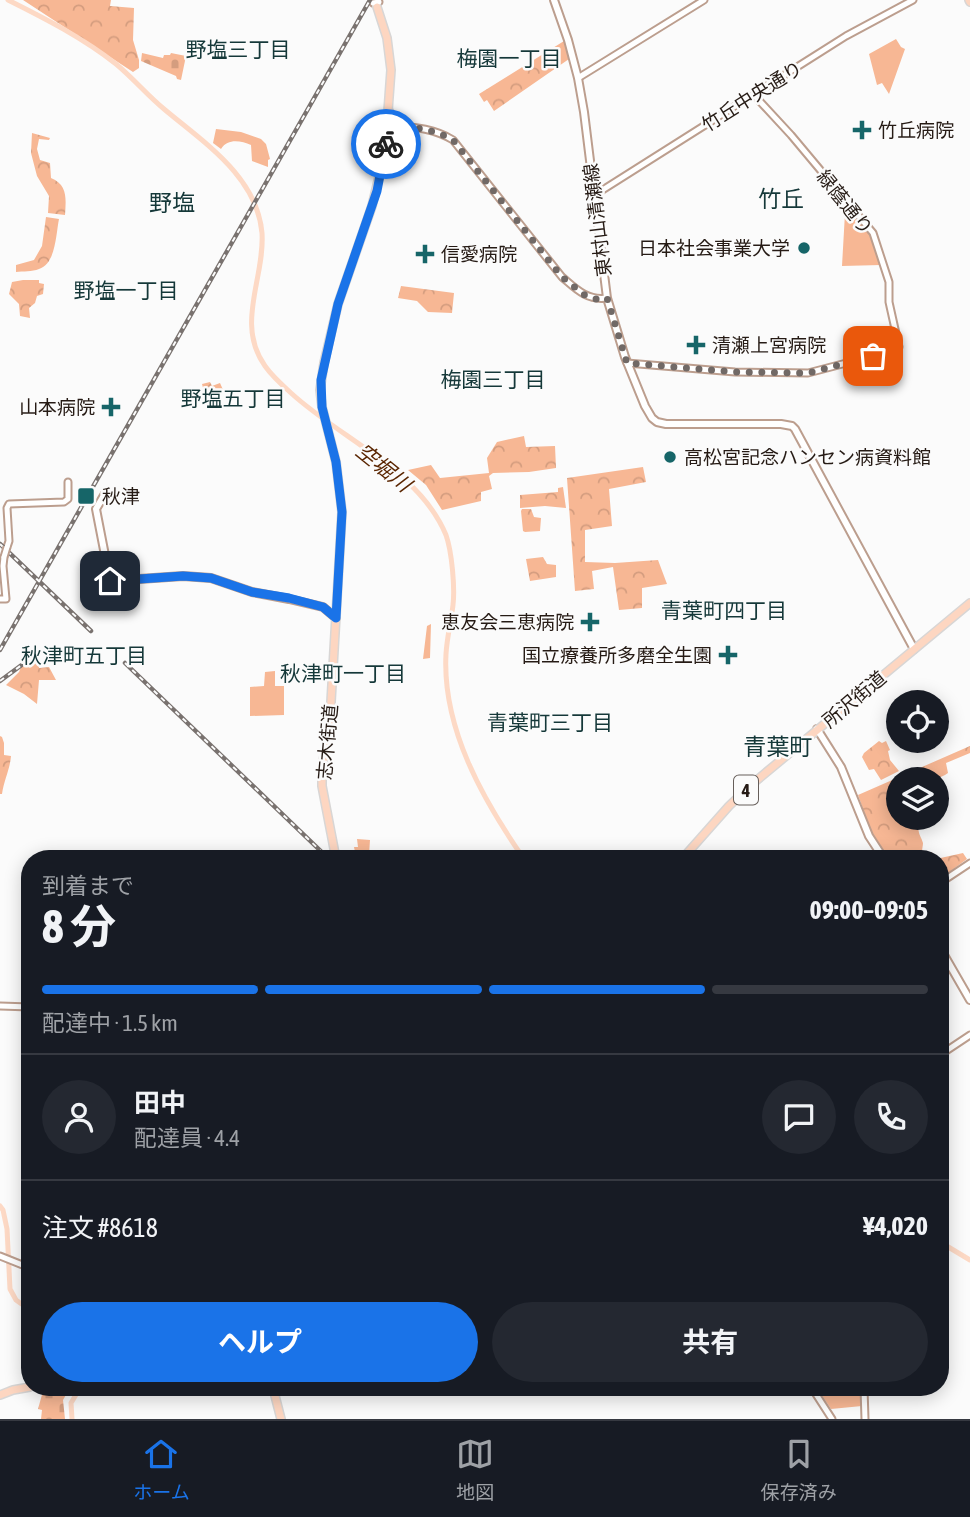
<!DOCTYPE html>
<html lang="ja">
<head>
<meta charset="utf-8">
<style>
  :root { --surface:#171b24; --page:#242831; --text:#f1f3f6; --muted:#9ea1a6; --line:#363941; --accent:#1a73e8 }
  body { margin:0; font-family:"Asap Condensed","Noto Sans JP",sans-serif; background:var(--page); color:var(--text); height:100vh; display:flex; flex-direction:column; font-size:26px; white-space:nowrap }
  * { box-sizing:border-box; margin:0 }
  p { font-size:23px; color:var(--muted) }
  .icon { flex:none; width:38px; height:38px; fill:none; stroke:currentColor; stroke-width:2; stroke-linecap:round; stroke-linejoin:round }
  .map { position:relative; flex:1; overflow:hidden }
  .sheet { position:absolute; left:21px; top:850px; width:928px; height:546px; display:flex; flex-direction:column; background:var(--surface); border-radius:28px; box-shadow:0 4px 18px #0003 }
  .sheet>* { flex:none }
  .fabs { position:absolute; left:886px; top:690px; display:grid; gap:14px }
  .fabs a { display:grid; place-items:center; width:63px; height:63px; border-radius:50%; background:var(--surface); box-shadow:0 4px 18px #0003; font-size:35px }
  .pin { position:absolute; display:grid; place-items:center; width:60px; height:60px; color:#fff; margin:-30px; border-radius:14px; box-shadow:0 4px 10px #0006 }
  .courier { position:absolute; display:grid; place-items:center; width:70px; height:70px; margin:-35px; border:5px solid #1a73e8; border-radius:50%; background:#fff; color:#222; box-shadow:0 2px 9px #0007 }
  .overview em { font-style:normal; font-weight:700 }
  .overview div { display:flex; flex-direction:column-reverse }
  .overview { display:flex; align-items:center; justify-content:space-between; height:119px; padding:0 21px }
  h1 { font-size:46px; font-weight:700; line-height:52px }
  .bar { display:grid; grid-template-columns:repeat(4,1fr); gap:10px 7px; align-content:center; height:84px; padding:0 21px }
  .bar i { height:9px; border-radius:5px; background:var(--line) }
  .bar .current { background:var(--accent) }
  .bar p { grid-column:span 4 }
  .line { display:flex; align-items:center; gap:18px; padding:0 21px; border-top:2px solid var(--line) }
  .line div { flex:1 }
  .round { display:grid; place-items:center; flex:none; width:74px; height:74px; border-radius:37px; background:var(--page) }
  .cta { display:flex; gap:14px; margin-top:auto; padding:14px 21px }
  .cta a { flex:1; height:80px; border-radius:42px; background:var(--accent); color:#fff; font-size:28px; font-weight:700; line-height:80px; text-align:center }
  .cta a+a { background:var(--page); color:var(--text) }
  .tab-bar { display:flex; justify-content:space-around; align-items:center; height:98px; border-top:2px solid var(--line); background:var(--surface); font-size:19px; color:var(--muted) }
  .tab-bar a { display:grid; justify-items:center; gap:4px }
  .tab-bar .current { color:var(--accent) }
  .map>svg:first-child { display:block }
  .forest { fill:url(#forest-crowns) }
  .cemetery { fill:url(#cemetery-stones) }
  .park { fill:#f7b794 }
  .garden { fill:url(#garden-furrows) }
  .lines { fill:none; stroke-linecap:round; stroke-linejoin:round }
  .river { stroke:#fdd9c5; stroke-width:5 }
  .tertiary-casing { stroke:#bc9e8e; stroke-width:9 }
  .secondary-casing { stroke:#bc9e8e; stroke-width:10 }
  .primary-casing { stroke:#d8d6d5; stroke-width:10 }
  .tertiary { stroke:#fff; stroke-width:5 }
  .secondary { stroke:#fff; stroke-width:6 }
  .primary { stroke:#fdd6c1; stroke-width:7 }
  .rail-casing { stroke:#79726f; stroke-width:4.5 }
  .rail { stroke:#fbfbfb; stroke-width:2; stroke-dasharray:5; stroke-linecap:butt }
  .tertiary-bridge-casing { stroke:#bc9e8e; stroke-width:9; stroke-linecap:butt }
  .tertiary-bridge { stroke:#fff; stroke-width:5 }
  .done { stroke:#716966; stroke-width:7; stroke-dasharray:0 12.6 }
  .route { stroke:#1a73e8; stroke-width:9 }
  .poi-dot { fill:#166568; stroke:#fbfbfb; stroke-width:2.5 }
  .labels { text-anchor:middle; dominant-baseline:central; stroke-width:5; stroke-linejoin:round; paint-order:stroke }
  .shield { fill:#fbfbfb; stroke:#665e5a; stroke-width:2 }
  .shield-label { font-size:18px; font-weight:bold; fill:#261b15 }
  .street-label { font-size:19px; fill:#261b15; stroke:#fbfbfb }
  .poi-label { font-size:19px; fill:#261b15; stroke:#fbfbfb; text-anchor:start }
  .neighbourhood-label { font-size:21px; fill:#153839; stroke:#fbfbfb }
  .water-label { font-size:21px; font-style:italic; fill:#5a2500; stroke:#fbfbfb }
  .quarter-label { font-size:23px; fill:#153839; stroke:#fbfbfb }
</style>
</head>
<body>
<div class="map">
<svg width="970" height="1419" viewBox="0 0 970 1419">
  <defs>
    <pattern id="forest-crowns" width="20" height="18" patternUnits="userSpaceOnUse" patternTransform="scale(1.75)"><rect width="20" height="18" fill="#f7b794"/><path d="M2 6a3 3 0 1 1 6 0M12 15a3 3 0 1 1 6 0" fill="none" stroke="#d49d7f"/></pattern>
    <pattern id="cemetery-stones" width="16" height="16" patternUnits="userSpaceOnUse" patternTransform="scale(1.75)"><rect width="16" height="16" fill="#f7b794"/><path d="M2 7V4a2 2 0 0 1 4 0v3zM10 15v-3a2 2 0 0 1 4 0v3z" fill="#d49d7f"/></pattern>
    <pattern id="garden-furrows" width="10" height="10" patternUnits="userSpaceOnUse" patternTransform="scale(1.75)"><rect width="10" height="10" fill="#f7b794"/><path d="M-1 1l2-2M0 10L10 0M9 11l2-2" fill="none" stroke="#d49d7f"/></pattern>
  </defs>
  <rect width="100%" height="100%" fill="#fbfbfb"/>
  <path class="forest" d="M 23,0 L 111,0 L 110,6 L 134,8 L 133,40 L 139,60 L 139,68 L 133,72 Z
    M 564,41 L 569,59 L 494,111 L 487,100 L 484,102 L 479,94 Z
    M 32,133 L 50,138 L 49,140 L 39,139 L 37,149 L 40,160 L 50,163 L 51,178 C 68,185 66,199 65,215 L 48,213 L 49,196 L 37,176 L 31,153 Z
    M 46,217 L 59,219 C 56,233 56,264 39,269 C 32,272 23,271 16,272 L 16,265 L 34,260 L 42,246 Z
    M 23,280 L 39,280 L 39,283 L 44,284 L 43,294 L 37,296 L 35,303 L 29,308 L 30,318 L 20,316 L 19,304 L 9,294 L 12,282 Z
    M 401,286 L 454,293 L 452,313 L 428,312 L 417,301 L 398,298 Z
    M 524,436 L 526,447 L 555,446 L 556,468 L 529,472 L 493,473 L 489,476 L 492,489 L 481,492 L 481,501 L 442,510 L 426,485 L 408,470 L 431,465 L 440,478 L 489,473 L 487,458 L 497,442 Z
    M 643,467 L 646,482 L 609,489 L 612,526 L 585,530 L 585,562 L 615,563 L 658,560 L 667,584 L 642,588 L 642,608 L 619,610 L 613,567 L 592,571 L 594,589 L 575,591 L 567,478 Z
    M 563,487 L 566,508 L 545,506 L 520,508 L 520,495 L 558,492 L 558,488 Z
    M 522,509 L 531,509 L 534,517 L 541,518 L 540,531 L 525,532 L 523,531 L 521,511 Z
    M 543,557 L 547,564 L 556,565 L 556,577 L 530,581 L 526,559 Z
    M 33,652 L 39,655 L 39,668 L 49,667 L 56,680 L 39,680 L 37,704 L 24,694 L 6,685 L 19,672 L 27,653 Z
    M 0,736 L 2,737 L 4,743 L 4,755 L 11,756 C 10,769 4,780 2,794 L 0,794 Z
    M 879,741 L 882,743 L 886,741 L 890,750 L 888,751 L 890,760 L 899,771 L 881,780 L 874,769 L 869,770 L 862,757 L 864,753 Z
    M 970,746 L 970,753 L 946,763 L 948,773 C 934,783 914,779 898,779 L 898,817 L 932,817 L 919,825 C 917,833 921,836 923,843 C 923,847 921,851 923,856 L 932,852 L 933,857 L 927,859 L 889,859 L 873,837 L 858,795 Z
    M 963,853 L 967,859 L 940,879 L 940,859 L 936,859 Z"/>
  <path class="cemetery" d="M 142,53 L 163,58 L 164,55 L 170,55 L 171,53 L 186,56 L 181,80 L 177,79 L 176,76 L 141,61 Z
    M 60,1388 L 70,1388 L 63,1400 L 65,1419 L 41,1419 L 42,1410 L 38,1409 L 43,1391 Z"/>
  <path class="park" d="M 896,39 L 901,47 L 905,49 L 889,94 L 882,83 L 877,85 L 869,54 Z
    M 216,129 L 241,132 L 261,139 L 266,144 L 270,159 L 268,160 L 268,167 L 252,161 L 251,145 C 241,141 228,138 221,149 L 213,143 Z
    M 844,204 L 872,235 L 881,265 L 842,266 L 845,213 L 842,207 Z
    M 431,624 L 430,658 L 423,659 L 427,626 Z
    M 275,671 L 275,686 L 284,686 L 284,715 L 250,716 L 250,687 L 264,686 L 265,672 Z
    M 357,839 L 370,840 L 369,855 L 367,854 L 366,857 L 358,856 L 359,853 L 355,852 L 354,847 L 358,847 Z
    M 817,1388 L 861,1388 L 862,1406 L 831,1409 Z"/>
  <path class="garden" d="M 210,382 L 212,386 L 220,383 L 224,392 L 205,395 L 202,384 Z"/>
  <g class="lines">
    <path class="river" d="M 8,0 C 46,19 83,38 116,64 C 133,78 147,95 164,109 C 203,142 257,176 262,233 C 265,278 235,324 265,366 C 272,376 282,385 291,393 C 341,439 419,470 446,535 C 452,552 455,588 453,605 C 451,622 447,637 446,654 C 442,728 483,800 524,859
      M 0,1206 L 3,1210 L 7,1229 L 10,1289 L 16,1300 L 30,1310
      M 940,1242 L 970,1260
      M 72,1419 L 71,1403 L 80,1388"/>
    <g class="tertiary-casing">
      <path id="tertiary" d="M 373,3 L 379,2
        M 578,78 L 704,0
        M 396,126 C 416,127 435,129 453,140 L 562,277 C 576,289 587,301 607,298
        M 593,196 L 846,36 L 913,0
        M 627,363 L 735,372 L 808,373 L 896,350 L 899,347 L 889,302 L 889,282 L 873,233 L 791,135 L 754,95
        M 7,547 L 9,541 L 7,508 L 9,504 L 64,502 L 68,499 L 68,482
        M 0,599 L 6,599 L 3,566 L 4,557
        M 940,883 L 970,863
        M 0,1006 L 30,1007
        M 940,1055 L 970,1035
        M 0,1256 L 30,1268
        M 812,1388 L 832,1419
        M 864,1388 L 865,1419"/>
    </g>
    <g class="secondary-casing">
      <path id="secondary" d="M 554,0 L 568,40 L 578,78 L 584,112 L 607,298 L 625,357 L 645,406 L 652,418 L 657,422 L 666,424 L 781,424 L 792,426 L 795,429 L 914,649
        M 106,492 L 96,509 L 110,581 L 183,576 L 211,578 L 252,592 L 289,599 L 323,607 L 336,618
        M 817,729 L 841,767 L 869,836 L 884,859
        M 940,948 L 970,1000"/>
    </g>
    <g class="primary-casing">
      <path id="primary" d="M 969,0 L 970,2
        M 387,126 L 396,126 L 394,119 L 389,111
        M 336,859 L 322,786 L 322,768 L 330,719 L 342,512 L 336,462 L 322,407 L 320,390 L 324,363 L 338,304 L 372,206 L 385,152 L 391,70 L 387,38 L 377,7
        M 682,859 L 729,806 L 751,785 L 970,603
        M 273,1388 L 281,1419
        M 0,1395 L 13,1390 L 30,1387"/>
    </g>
    <use href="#tertiary" class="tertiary"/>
    <use href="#secondary" class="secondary"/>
    <use href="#primary" class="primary"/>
    <g class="rail-casing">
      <path id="rail" d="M 0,544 L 91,631
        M 0,650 L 370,0
        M 125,663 L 329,859
        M 0,681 L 23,664 L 33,659"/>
    </g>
    <use href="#rail" class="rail"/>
    <g class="tertiary-bridge-casing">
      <path id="tertiary-bridge" d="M 4,557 L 7,547"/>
    </g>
    <use href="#tertiary-bridge" class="tertiary-bridge"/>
  </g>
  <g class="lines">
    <path class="done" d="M 386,144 L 387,126 C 411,127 432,128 453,140 L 562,277 L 586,296 L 596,299 L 607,298 L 627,363 L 735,372 L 808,373 L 873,356"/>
    <path class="route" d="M 110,581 L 183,576 L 211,578 L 252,592 L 289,598 L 323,607 L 336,618 L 342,512 L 336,462 L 322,407 L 321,380 L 338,304 L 377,191 L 386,144"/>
  </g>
  <g class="poi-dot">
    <path d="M858.5 119.5h7v7h7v7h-7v7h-7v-7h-7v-7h7z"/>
    <circle cx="804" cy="248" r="7"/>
    <path d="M421.5 243.5h7v7h7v7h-7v7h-7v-7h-7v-7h7z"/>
    <path d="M692.5 334.5h7v7h7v7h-7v7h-7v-7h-7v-7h7z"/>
    <path d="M107.5 396.5h7v7h7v7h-7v7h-7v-7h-7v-7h7z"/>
    <circle cx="670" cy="457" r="7"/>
    <rect x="77" y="487" width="18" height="18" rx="3.5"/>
    <path d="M586.5 611.5h7v7h7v7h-7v7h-7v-7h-7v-7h7z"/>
    <path d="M724.5 644.5h7v7h7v7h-7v7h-7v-7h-7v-7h7z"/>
  </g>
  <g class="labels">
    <rect class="shield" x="734" y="775.5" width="24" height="29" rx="5"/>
    <g class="shield-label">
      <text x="746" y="790">4</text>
    </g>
    <g class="street-label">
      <text transform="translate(752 96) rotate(-32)">竹丘中央通り</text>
      <text transform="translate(845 202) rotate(51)">緑蔭通り</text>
      <text transform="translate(597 220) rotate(-97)">東村山清瀬線</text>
      <text transform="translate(854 699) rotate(-40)">所沢街道</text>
      <text transform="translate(327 742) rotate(-85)">志木街道</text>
    </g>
    <g class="poi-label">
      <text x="878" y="130">竹丘病院</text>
      <text x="790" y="248" text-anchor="end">日本社会事業大学</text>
      <text x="441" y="254">信愛病院</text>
      <text x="712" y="345">清瀬上宮病院</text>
      <text x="95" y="407" text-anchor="end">山本病院</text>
      <text x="684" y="457">高松宮記念ハンセン病資料館</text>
      <text x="102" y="496">秋津</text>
      <text x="574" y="622" text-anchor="end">恵友会三恵病院</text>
      <text x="712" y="655" text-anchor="end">国立療養所多磨全生園</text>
    </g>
    <g class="neighbourhood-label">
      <text x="238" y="49">野塩三丁目</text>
      <text x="509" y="58">梅園一丁目</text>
      <text x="126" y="290">野塩一丁目</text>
      <text x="493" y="379">梅園三丁目</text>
      <text x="233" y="398">野塩五丁目</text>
      <text x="724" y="610">青葉町四丁目</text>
      <text x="84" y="655">秋津町五丁目</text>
      <text x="343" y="673">秋津町一丁目</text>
      <text x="550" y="722">青葉町三丁目</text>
    </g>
    <g class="water-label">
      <text transform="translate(384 467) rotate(39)">空堀川</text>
    </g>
    <g class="quarter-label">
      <text x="781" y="199">竹丘</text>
      <text x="172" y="203">野塩</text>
      <text x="778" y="747">青葉町</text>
    </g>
  </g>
</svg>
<div class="fabs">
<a><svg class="icon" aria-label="locate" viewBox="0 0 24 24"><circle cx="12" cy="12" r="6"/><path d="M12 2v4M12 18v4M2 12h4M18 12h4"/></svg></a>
<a><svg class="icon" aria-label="layers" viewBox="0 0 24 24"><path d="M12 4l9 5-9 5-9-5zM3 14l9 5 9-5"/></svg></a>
</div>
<div class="pin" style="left:873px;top:356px;background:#ea580c"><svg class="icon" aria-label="bag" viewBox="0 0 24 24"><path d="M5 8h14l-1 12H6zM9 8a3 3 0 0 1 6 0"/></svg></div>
<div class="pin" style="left:110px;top:581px;background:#1f2937"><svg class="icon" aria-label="home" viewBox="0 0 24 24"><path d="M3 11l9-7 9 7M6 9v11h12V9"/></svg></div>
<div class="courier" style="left:386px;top:144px"><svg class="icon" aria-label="bike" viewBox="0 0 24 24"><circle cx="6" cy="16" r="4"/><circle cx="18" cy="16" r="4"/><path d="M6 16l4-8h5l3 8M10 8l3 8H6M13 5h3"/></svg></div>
<section class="sheet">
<div class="overview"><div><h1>8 分</h1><p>到着まで</p></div><em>09:00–09:05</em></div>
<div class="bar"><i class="current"></i><i class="current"></i><i class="current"></i><i></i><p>配達中 · 1.5 km</p></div>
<div class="line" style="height:126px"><a class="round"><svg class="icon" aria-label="person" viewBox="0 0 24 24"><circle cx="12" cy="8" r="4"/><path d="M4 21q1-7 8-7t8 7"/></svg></a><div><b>田中</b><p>配達員 · 4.4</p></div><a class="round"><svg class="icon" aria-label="chat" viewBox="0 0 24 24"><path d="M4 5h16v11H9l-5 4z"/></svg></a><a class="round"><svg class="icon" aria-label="phone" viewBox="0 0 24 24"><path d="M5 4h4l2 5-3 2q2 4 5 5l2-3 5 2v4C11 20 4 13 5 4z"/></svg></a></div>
<div class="line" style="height:91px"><div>注文 #8618</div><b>¥4,020</b></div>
<div class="cta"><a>ヘルプ</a><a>共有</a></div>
</section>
</div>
<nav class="tab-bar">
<a class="current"><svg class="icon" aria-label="home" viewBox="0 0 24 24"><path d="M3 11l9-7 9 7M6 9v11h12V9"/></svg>ホーム</a>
<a><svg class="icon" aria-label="map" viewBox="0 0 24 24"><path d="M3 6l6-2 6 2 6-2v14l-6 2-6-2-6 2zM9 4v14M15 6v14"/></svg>地図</a>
<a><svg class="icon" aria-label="saved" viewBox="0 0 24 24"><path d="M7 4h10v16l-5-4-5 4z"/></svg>保存済み</a>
</nav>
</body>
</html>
